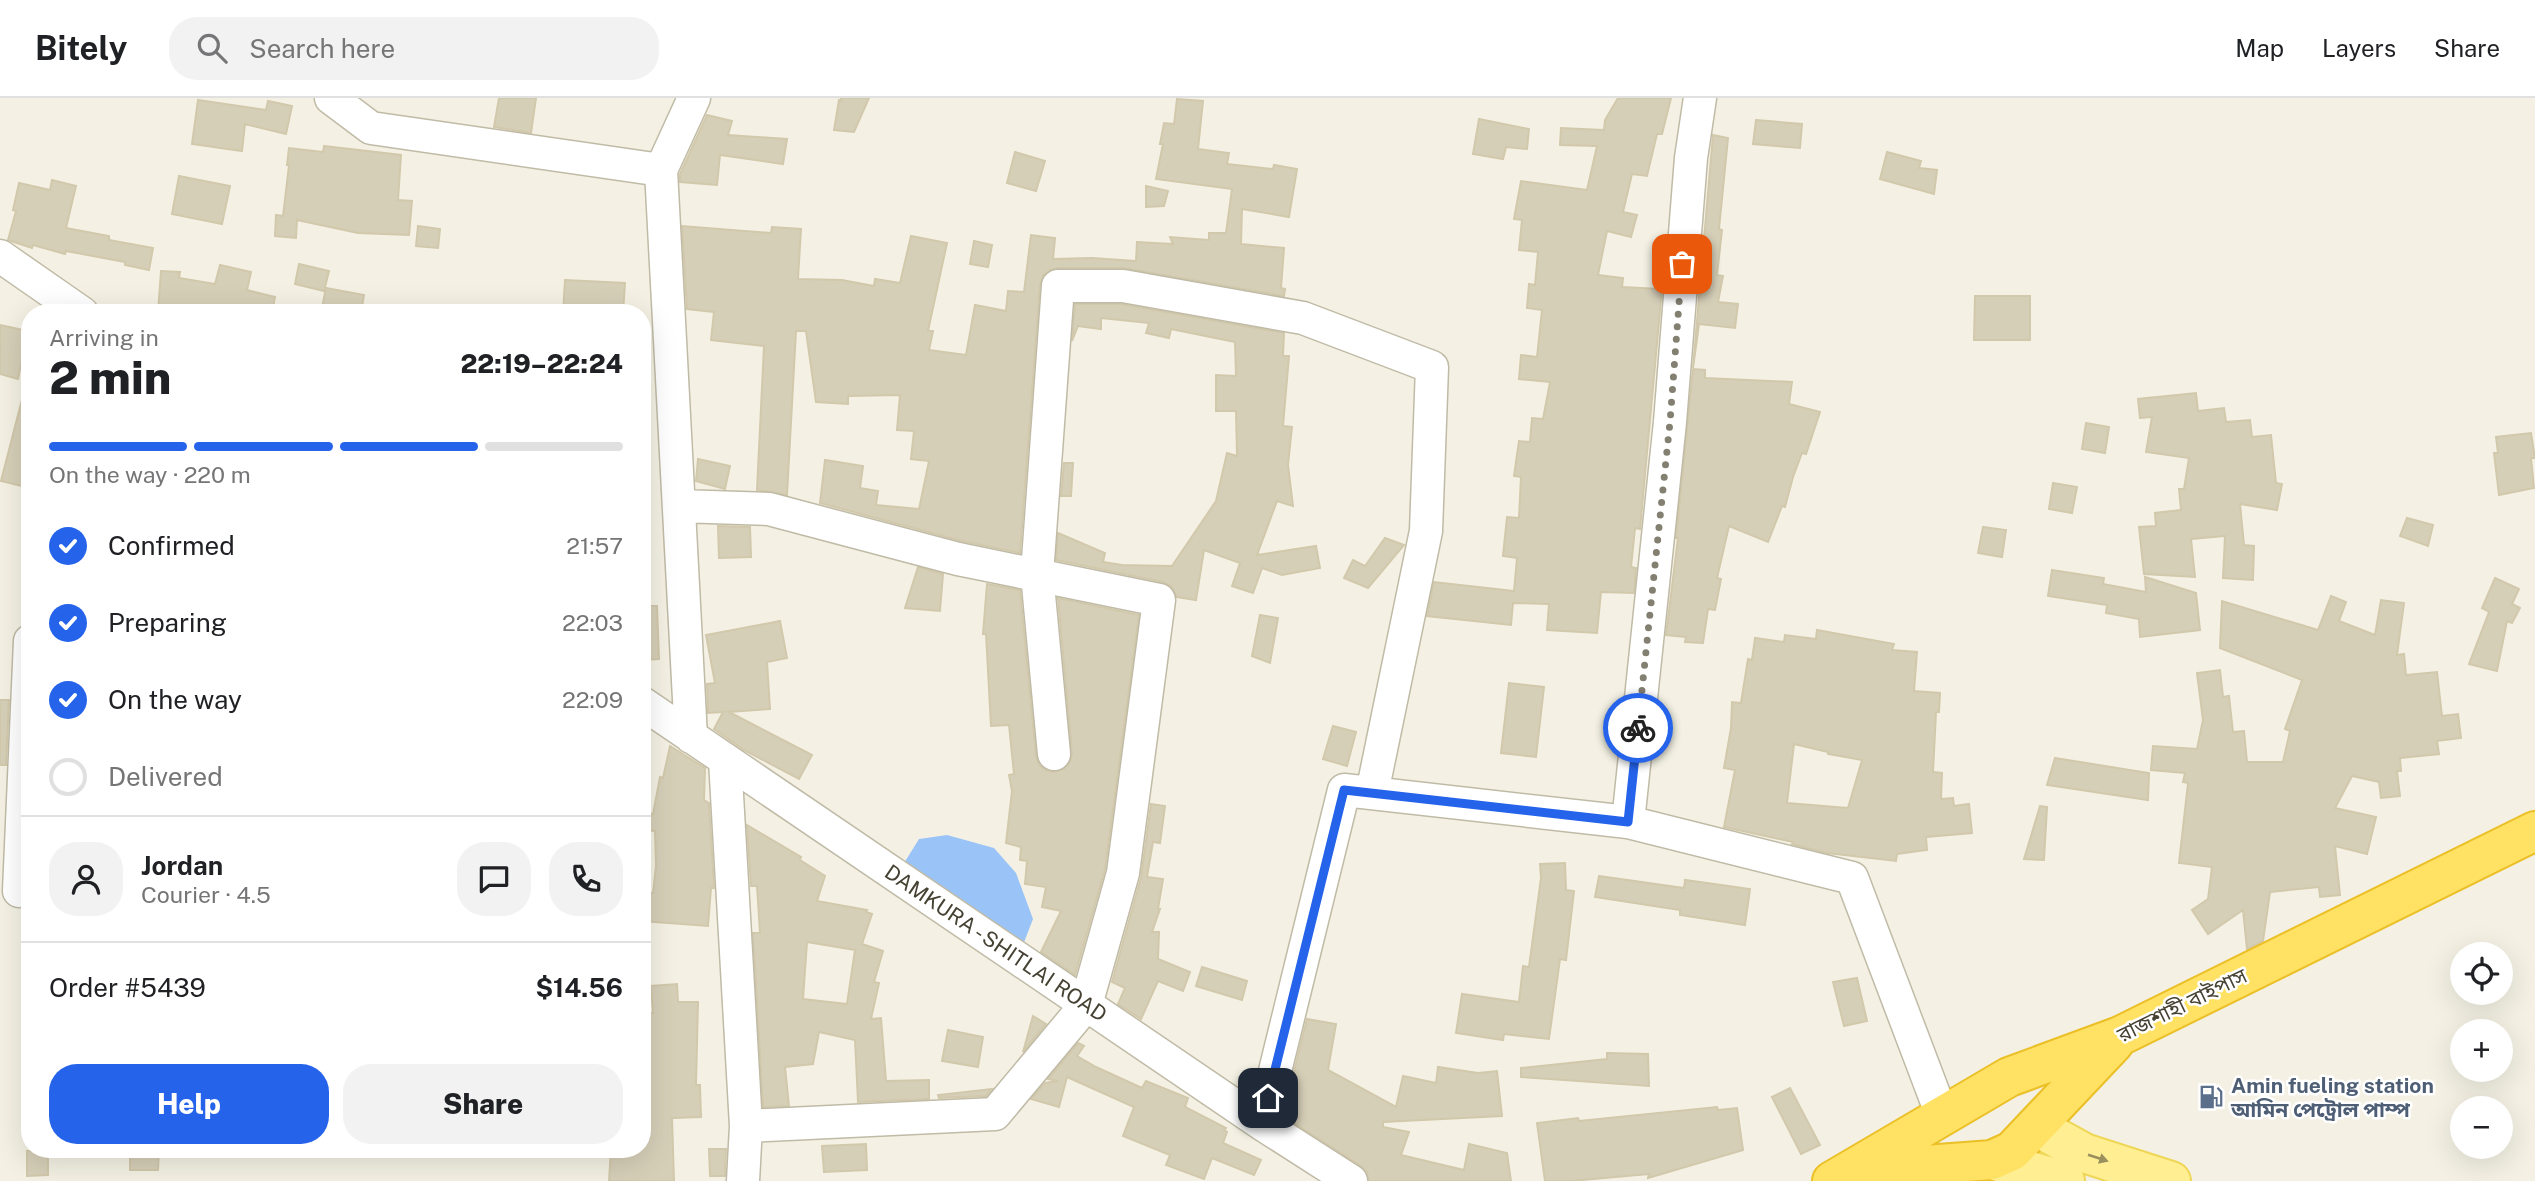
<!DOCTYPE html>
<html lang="en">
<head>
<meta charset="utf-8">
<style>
  :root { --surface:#fff; --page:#f2f2f2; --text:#202124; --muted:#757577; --line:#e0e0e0; --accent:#2563eb }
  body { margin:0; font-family:"Public Sans","Noto Sans Bengali",sans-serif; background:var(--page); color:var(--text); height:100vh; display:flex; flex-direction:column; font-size:26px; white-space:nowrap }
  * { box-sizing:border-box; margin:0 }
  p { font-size:23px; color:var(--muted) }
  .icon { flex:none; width:38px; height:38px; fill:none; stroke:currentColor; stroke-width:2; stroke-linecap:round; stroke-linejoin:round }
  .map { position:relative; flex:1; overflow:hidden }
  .sheet { position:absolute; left:21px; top:206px; width:630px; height:854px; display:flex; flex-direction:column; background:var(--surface); border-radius:28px; box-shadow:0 7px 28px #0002 }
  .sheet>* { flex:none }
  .fabs { position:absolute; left:2450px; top:844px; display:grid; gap:14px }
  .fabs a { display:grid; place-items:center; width:63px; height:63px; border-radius:50%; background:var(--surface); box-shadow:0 7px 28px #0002; font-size:35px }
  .pin { position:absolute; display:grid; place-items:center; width:60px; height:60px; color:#fff; margin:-30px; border-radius:14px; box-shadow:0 4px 10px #0006 }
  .courier { position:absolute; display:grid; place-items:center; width:70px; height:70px; margin:-35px; border:5px solid #2563eb; border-radius:50%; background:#fff; color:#222; box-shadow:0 2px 9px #0007 }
  .overview em { font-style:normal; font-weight:800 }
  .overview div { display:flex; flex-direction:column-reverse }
  .overview { display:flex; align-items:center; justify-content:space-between; height:119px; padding:0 28px }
  h1 { font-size:46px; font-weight:800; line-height:52px }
  .bar { display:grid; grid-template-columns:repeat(4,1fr); gap:10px 7px; align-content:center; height:84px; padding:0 28px }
  .bar i { height:9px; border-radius:5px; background:var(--line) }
  .bar .active { background:var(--accent) }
  .bar p { grid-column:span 4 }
  .line { display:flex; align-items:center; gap:18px; padding:0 28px; border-top:2px solid var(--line) }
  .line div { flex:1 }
  .round { display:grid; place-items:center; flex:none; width:74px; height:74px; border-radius:28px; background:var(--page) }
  ol { padding:0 28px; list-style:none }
  li { display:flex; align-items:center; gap:21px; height:77px }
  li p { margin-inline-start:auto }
  li .icon { padding:7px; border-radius:50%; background:var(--accent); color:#fff; stroke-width:4 }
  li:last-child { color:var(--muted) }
  li i { width:38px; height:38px; border:4px solid var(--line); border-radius:50% }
  .button { display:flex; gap:14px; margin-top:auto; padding:14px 28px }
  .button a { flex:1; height:80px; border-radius:28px; background:var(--accent); color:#fff; font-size:28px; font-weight:800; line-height:80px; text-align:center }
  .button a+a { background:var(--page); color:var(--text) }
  header { display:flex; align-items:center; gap:42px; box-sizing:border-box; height:98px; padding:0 35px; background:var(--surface); border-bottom:2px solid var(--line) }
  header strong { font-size:33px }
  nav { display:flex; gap:38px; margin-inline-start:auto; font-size:24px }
  .search { width:490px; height:63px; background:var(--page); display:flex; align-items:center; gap:18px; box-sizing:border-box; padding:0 24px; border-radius:28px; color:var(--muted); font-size:26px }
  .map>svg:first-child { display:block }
  .water { fill:#9ac4f7 }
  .building { fill:#d6cfb8; stroke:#d2c8ab; stroke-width:2; fill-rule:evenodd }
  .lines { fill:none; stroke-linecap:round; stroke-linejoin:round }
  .minor-casing { stroke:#c0bba6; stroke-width:35 }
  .major-casing { stroke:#eed657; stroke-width:42 }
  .highway-casing { stroke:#ebbf26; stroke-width:42 }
  .minor { stroke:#fff; stroke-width:32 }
  .major { stroke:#ffef92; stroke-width:38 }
  .highway { stroke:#ffe164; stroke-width:38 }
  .oneway { fill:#99905e }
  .done { stroke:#837f71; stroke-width:7; stroke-dasharray:0 12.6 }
  .route { stroke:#2563eb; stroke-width:9 }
  .labels { text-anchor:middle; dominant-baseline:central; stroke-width:5; stroke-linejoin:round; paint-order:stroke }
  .street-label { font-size:21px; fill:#464233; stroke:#fff }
  .service-label { font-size:21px; font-weight:bold; fill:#4e5e75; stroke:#fff; text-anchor:start }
</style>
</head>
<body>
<header>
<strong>Bitely</strong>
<div class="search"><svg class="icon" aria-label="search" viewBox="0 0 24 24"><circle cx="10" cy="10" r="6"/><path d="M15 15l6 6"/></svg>Search here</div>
<nav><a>Map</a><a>Layers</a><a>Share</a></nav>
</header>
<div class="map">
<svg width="2535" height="1083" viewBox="0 0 2535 1083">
  <rect width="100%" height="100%" fill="#f4f1e4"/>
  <path class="water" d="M 947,737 L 994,750 L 1016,775 L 1033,821 L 1021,852 L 901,770 L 919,741 Z"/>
  <path class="building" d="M 499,0 L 536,0 L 531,35 L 494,29 Z
    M 841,0 L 869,0 L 854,34 L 834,32 L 839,2 L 841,3 Z
    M 1618,0 L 1671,0 L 1662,36 L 1657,36 L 1647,78 L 1632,76 L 1623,114 L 1637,117 L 1631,139 L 1607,133 L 1598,177 L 1623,180 L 1622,189 L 1660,191 L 1661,158 L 1665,158 L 1640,431 L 1635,430 L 1631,469 L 1636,470 L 1634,495 L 1601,494 L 1597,535 L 1547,532 L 1549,506 L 1513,505 L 1511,527 L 1427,518 L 1434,484 L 1514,493 L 1517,460 L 1503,458 L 1507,419 L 1519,420 L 1521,379 L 1514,378 L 1519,343 L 1530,344 L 1532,320 L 1543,321 L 1550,284 L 1519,281 L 1521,257 L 1537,259 L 1542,212 L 1527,210 L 1529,186 L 1535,187 L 1538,154 L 1519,152 L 1522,122 L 1514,121 L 1521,83 L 1587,92 L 1597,48 L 1560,47 L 1561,30 L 1604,32 L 1605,22 Z
    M 1177,1 L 1203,3 L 1198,51 L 1229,55 L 1227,66 L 1273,71 L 1274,67 L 1297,71 L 1289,119 L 1242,111 L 1241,146 L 1284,150 L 1281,190 L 1285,191 L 1284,198 L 1123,170 L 1058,170 L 1050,172 L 1043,178 L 1040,187 L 1020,455 L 962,443 L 820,405 L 825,362 L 863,368 L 860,390 L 878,393 L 876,407 L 919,411 L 929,363 L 911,361 L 914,333 L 897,332 L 900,297 L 848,298 L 848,306 L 816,304 L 806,233 L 796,233 L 787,397 L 757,392 L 764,248 L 711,242 L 714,214 L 687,211 L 682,128 L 771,135 L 772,129 L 801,131 L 798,181 L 842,182 L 874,188 L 875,181 L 900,185 L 911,138 L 947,145 L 928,233 L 933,233 L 929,252 L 966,257 L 975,207 L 1006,213 L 1008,193 L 1024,194 L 1031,137 L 1055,140 L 1053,161 L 1092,160 L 1136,163 L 1137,144 L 1173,146 L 1170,139 L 1209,142 L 1209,135 L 1226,135 L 1232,91 L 1156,81 L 1163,46 L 1160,46 L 1164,25 L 1174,26 Z
    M 198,2 L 266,12 L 268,3 L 292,8 L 286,36 L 245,26 L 242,53 L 192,46 Z
    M 707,17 L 732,23 L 728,37 L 787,41 L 783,66 L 720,57 L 717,87 L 680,84 L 680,76 Z
    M 1479,21 L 1529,31 L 1527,51 L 1506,49 L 1503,61 L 1473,56 Z
    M 1756,22 L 1802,26 L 1800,50 L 1753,46 Z
    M 1713,37 L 1728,40 L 1719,131 L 1722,132 L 1717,177 L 1723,178 L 1718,204 L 1738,206 L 1735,230 L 1699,226 L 1693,270 Z
    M 324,48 L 401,57 L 398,102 L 412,103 L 409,137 L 358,135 L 297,122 L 296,140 L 275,138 L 276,117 L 283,118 L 289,67 L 287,67 L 289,50 L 323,54 Z
    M 1015,54 L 1045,63 L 1036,93 L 1007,85 Z
    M 1887,54 L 1921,63 L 1919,70 L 1937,72 L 1934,96 L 1880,81 Z
    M 179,78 L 230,88 L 222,126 L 172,116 Z
    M 52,82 L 76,88 L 66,130 L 109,138 L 109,142 L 153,150 L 149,172 L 125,167 L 125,164 L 66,153 L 65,156 L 33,147 L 32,150 L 8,142 L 16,113 L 13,112 L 19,85 L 50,92 Z
    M 1146,88 L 1168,93 L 1164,108 L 1146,109 Z
    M 418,128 L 440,131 L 438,150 L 416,148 Z
    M 974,143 L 992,147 L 988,169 L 970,166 Z
    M 299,166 L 329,173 L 324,193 L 295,186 Z
    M 220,167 L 251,174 L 247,192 L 275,199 L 272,215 L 237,215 L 206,208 L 205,215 L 158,215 L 161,173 L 180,174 L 179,180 L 215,186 Z
    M 565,182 L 625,185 L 623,215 L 563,215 Z
    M 326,190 L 364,197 L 361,215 L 321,215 Z
    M 1975,198 L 2030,198 L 2030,242 L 1974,242 Z
    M 1075,206 L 1121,206 L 1284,235 L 1283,258 L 1289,258 L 1283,328 L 1292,329 L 1288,367 L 1293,408 L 1277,403 L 1257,457 L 1316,448 L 1320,470 L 1282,477 L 1262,470 L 1253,495 L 1232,488 L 1240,465 L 1204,452 L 1196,502 L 1177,499 L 1171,488 L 1163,484 L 1056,462 L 1058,435 L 1105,455 L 1103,464 L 1122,467 L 1172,468 L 1216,403 L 1227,355 L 1237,358 L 1236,313 L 1216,313 L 1216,277 L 1236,278 L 1235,244 L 1171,231 L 1169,240 L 1146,235 L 1149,225 L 1101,220 L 1101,231 L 1078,228 L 1072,243 Z
    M 0,227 L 28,233 L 18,281 L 0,276 Z
    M 1693,271 L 1705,272 L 1705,280 L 1792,284 L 1789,306 L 1820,314 L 1806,356 L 1802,355 L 1793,379 L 1785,409 L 1782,408 L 1768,444 L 1729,428 L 1717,480 L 1721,481 L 1715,512 L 1708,511 L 1703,545 L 1685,544 L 1686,539 L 1666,537 L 1678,440 L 1676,440 Z
    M 24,294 L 30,295 L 30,390 L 1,383 Z
    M 2196,295 L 2198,313 L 2224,310 L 2226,324 L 2250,322 L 2252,339 L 2271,337 L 2276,385 L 2282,386 L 2277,412 L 2240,406 L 2244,447 L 2254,448 L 2253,482 L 2223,480 L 2225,438 L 2191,441 L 2195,479 L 2144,476 L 2139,429 L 2156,428 L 2155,415 L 2181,412 L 2179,391 L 2184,391 L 2189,360 L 2146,354 L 2152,319 L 2140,320 L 2138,301 Z
    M 2086,325 L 2109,329 L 2105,355 L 2082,351 Z
    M 2531,335 L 2535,360 L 2531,360 L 2534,390 L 2499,397 L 2494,355 L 2498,355 L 2496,339 Z
    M 698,361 L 730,368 L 725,391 L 696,383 Z
    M 1064,365 L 1073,365 L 1071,398 L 1061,398 Z
    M 2053,385 L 2077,389 L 2072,415 L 2049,411 Z
    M 2407,420 L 2433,427 L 2428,448 L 2400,438 Z
    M 718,428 L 750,429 L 751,459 L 719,460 Z
    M 1983,429 L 2006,432 L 2002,459 L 1978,455 Z
    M 1385,440 L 1404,447 L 1368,490 L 1344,480 L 1353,462 L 1365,468 Z
    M 918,469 L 943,476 L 940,513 L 905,510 Z
    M 2052,472 L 2104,480 L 2103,486 L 2146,494 L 2145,479 L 2196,495 L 2200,532 L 2140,539 L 2139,521 L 2106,515 L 2107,507 L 2048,498 Z
    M 2495,480 L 2519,491 L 2512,506 L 2520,510 L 2512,525 L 2507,523 L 2497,573 L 2469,566 L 2489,514 L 2482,510 Z
    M 987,486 L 1020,492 L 1036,658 L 1039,667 L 1047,673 L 1055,674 L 1064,671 L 1070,664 L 1072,655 L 1058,500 L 1139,517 L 1105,771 L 1075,877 L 1041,854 L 1061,813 L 1042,809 L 1046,789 L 1025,786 L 1027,763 L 1020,762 L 1021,749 L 1006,745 L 1012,693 L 1009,677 L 1014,676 L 1009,627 L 991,628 L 986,536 L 983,536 Z
    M 2331,498 L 2346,504 L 2339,523 L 2375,537 L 2381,502 L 2404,505 L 2397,557 L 2404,556 L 2406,577 L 2437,574 L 2442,618 L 2458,616 L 2461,640 L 2437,643 L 2439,656 L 2400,660 L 2401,673 L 2397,673 L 2400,698 L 2381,700 L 2379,684 L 2352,678 L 2335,710 L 2376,719 L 2367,756 L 2335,748 L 2340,797 L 2320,799 L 2319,789 L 2270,794 L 2263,843 L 2247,851 L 2243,812 L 2208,836 L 2192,812 L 2208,801 L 2212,769 L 2179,765 L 2188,685 L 2183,684 L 2185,675 L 2151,672 L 2153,648 L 2197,651 L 2203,622 L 2197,575 L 2220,572 L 2223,599 L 2229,598 L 2233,634 L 2244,633 L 2247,664 L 2283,664 L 2290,633 L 2285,631 L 2302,582 L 2220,550 L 2222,503 L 2318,532 Z
    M 642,508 L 657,508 L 659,561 L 642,562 Z
    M 1260,517 L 1278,520 L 1270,565 L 1252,558 Z
    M 780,523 L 787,560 L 767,564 L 770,611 L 729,614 L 812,657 L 799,681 L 744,652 L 714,631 L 723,614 L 708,615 L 707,586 L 715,585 L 706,537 Z
    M 1817,532 L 1894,546 L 1892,552 L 1917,554 L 1914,593 L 1940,595 L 1939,614 L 1936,614 L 1933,674 L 1942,675 L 1941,701 L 1953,700 L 1954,708 L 1969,706 L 1972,735 L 1926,739 L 1927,752 L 1897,756 L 1896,763 L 1827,755 L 1792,746 L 1793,744 L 1724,729 L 1735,672 L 1724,670 L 1731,630 L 1732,604 L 1741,605 L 1748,561 L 1752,562 L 1755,540 L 1784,544 L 1785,537 L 1816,541 ZM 1794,646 L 1828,654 L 1828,656 L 1862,662 L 1848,710 L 1787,705 Z
    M 1509,585 L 1544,589 L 1536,659 L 1501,655 Z
    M 0,602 L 9,602 L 6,667 L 0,667 Z
    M 1333,628 L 1356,634 L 1347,668 L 1323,661 Z
    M 670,648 L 705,670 L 704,702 L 709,705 L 714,790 L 711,790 L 708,828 L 642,823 L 642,794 L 653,795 L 656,768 L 655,733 L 642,732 L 642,715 L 653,716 L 660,679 L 663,680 Z
    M 2055,660 L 2149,675 L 2148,702 L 2047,687 Z
    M 1151,706 L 1165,708 L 1160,745 L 1153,744 L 1147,779 L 1163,781 L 1158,811 L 1160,811 L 1152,834 L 1159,834 L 1158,861 L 1190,874 L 1183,893 L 1158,883 L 1141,921 L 1118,906 L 1125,890 L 1112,884 L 1141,780 Z
    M 2040,708 L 2047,709 L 2044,762 L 2024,761 Z
    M 747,727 L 801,759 L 800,762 L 825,778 L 817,803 L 867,812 L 866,814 L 872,816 L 862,846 L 883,853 L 874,884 L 879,885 L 871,921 L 881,920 L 886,983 L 929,982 L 929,1001 L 858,1004 L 855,942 L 819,934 L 813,966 L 785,969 L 789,1008 L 763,1009 L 753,835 L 760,835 L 757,788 L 751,788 ZM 807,844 L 855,852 L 847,906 L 803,901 Z
    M 1565,765 L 1566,792 L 1574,793 L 1566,862 L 1560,861 L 1549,941 L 1504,936 L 1503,942 L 1456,935 L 1462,896 L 1519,904 L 1523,868 L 1529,869 L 1541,780 L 1540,766 Z
    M 1599,778 L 1684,790 L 1685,782 L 1750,791 L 1745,827 L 1680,817 L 1680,812 L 1595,799 Z
    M 1202,869 L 1247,883 L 1242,902 L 1196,888 Z
    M 1857,880 L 1867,923 L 1844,928 L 1833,884 Z
    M 677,886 L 678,904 L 698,904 L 696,987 L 700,987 L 701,1019 L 672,1020 L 674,1083 L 609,1083 L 611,1052 L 642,1052 L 642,1041 L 649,1041 L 647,967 L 642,967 L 642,915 L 653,915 L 651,888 Z
    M 1033,918 L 1046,926 L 1023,954 Z
    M 1307,921 L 1336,926 L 1328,972 L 1396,1009 L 1403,978 L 1436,985 L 1438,969 L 1478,975 L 1497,973 L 1502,1018 L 1383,1024 L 1383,1029 L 1409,1034 L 1401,1057 L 1464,1072 L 1469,1046 L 1507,1055 L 1511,1083 L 1369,1083 L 1367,1074 L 1361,1068 L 1283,1018 Z
    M 948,932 L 983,939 L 978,969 L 942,963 Z
    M 1078,945 L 1084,948 L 1077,958 L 1096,969 L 1142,990 L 1146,983 L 1188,1000 L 1185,1009 L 1226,1030 L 1224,1032 L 1227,1034 L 1223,1045 L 1261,1062 L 1254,1077 L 1212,1060 L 1204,1081 L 1166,1067 L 1170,1057 L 1123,1038 L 1134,1009 L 1067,979 L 1059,1009 L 1031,1001 L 1045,985 L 1058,983 L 1048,981 Z
    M 1607,955 L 1648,956 L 1649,988 L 1521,979 L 1521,970 L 1607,961 Z
    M 1790,990 L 1820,1047 L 1801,1056 L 1772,999 Z
    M 992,991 L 986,998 L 939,1000 L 938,997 Z
    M 1717,1009 L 1718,1012 L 1737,1010 L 1743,1052 L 1648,1080 L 1649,1076 L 1571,1083 L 1545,1083 L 1537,1025 L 1578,1020 L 1579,1023 Z
    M 866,1046 L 867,1072 L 824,1074 L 822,1048 Z
    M 709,1051 L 726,1051 L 725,1078 L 710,1078 Z
    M 48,1052 L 48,1077 L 27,1078 L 27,1053 Z
    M 130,1052 L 159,1052 L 158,1072 L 130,1072 Z"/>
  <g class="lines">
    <g class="minor-casing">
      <path id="minor" d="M 331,0 L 371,30 L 661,72 L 691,639
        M 1700,0 L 1691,60 L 1670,324 L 1628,724 L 1852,780 L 1943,1020
        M 661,72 L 694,0
        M 0,158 L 82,215
        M 679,408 L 769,411 L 958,461 L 1159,502 L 1123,775 L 1086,907 L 995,1016 L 746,1028
        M 642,605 L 1262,1026 L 1351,1083
        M 1054,656 L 1037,476 L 1058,188 L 1123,188 L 1303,220 L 1432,269 L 1426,433 L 1372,695
        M 725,662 L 746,1028 L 743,1083
        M 19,793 L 30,543
        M 1262,1026 L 1344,692 L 1628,724"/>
    </g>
    <g class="major-casing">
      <path id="major" d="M 2037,1029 L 2084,1055 L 2171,1083
        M 1992,1062 L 2065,1083"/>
    </g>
    <g class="highway-casing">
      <path id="highway" d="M 1860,1077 L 1912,1068 L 1992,1062 L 2012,1053 L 2114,945
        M 1832,1083 L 2009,979 L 2120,938 L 2535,733"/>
    </g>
    <use href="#minor" class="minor"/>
    <use href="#major" class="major"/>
    <use href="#highway" class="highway"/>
  </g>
  <defs><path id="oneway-solid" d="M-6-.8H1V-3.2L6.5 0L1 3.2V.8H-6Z" transform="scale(1.75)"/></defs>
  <use class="oneway" href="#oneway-solid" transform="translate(2098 1060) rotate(18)"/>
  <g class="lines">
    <path class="done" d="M 1638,630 L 1670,324 L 1682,166"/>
    <path class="route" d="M 1268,1000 L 1344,692 L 1628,724 L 1638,630"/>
  </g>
  <defs>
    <g id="fuel-bare" transform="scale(1.89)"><path d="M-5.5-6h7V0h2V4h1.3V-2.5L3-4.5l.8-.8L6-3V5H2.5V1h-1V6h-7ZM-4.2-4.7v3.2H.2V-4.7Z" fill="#5c6f8a" stroke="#fff" stroke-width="2.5" paint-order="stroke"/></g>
  </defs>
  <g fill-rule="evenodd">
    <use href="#fuel-bare" x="2211" y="999"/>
  </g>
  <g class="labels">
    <g class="street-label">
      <text transform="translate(996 845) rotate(34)">DAMKURA - SHITLAI ROAD</text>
      <text transform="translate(2182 907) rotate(-26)">রাজশাহী বাইপাস</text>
    </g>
    <g class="service-label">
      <text x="2231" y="987">Amin fueling station<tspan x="2231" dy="24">আমিন পেট্রোল পাম্প</tspan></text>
    </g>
  </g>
</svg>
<div class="fabs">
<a><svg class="icon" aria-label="locate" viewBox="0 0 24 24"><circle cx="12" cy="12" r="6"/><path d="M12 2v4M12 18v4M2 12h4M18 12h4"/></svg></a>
<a>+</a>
<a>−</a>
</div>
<div class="pin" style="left:1682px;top:166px;background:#ea580c"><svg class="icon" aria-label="bag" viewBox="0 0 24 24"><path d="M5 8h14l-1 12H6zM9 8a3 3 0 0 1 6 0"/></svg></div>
<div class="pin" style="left:1268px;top:1000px;background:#1f2937"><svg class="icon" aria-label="home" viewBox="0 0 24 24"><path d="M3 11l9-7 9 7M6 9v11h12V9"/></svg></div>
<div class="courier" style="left:1638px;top:630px"><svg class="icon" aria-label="bike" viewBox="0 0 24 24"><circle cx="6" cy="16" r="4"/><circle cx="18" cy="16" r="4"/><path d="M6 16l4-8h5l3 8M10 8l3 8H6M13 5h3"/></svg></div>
<section class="sheet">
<div class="overview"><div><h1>2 min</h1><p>Arriving in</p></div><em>22:19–22:24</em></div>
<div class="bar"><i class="active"></i><i class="active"></i><i class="active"></i><i></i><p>On the way · 220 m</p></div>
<ol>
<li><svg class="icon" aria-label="check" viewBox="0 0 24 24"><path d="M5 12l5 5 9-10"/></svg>Confirmed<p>21:57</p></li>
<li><svg class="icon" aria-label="check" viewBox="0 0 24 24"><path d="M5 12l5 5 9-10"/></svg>Preparing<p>22:03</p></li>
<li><svg class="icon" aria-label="check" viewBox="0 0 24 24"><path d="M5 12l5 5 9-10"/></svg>On the way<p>22:09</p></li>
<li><i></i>Delivered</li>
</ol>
<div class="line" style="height:126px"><a class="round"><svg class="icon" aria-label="person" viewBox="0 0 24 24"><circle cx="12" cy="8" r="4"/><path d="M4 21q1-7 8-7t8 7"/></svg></a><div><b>Jordan</b><p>Courier · 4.5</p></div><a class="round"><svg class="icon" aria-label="chat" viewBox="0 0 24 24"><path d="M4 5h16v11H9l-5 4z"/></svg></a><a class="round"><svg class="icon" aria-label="phone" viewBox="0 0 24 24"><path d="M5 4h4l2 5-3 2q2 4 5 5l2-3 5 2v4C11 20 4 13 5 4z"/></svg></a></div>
<div class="line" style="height:91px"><div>Order #5439</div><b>$14.56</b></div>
<div class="button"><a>Help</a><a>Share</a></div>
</section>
</div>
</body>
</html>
